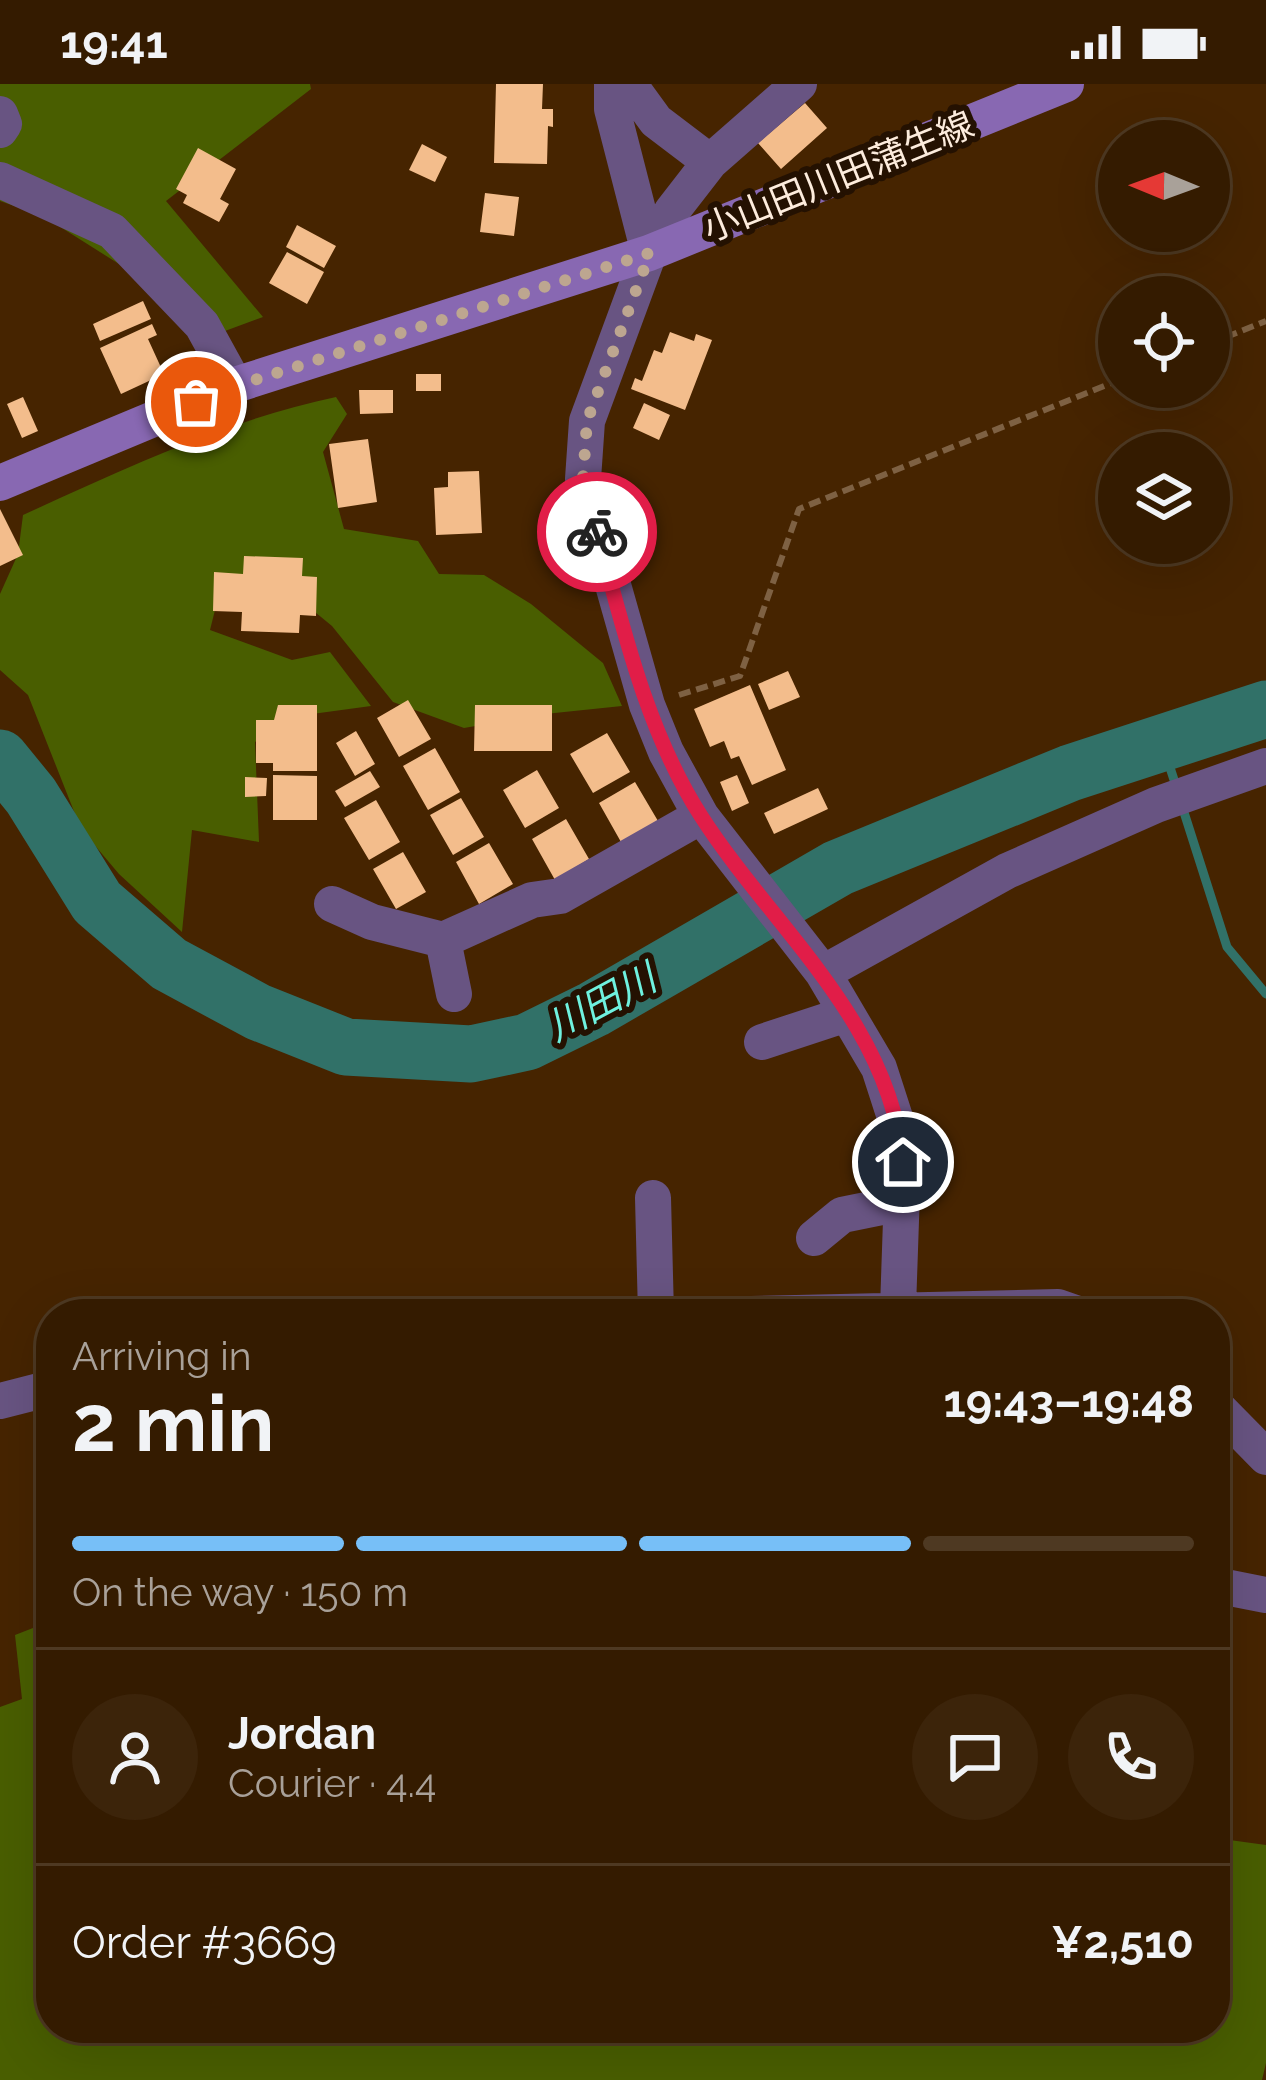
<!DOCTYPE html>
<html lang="en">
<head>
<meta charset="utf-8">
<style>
  :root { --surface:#341b00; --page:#3c240a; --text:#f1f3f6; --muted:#a9a199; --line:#4e3922; --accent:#77bff7 }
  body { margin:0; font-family:Raleway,"Noto Sans JP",sans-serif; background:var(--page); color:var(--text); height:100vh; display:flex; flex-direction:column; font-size:45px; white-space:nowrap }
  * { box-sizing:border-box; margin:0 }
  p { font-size:39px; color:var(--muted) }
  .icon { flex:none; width:66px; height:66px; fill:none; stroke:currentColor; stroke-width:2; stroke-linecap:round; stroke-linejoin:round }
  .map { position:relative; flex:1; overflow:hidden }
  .sheet { position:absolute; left:36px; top:1215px; width:1194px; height:744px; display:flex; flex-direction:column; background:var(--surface); border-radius:48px; box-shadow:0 12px 48px #0002,0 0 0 3px var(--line) }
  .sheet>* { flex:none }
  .needle { width:78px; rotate:271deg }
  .controls { position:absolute; left:1098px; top:36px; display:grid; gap:24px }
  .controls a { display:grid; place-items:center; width:132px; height:132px; border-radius:50%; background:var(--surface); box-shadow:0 12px 48px #0002,0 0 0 3px var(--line); font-size:60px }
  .pin { position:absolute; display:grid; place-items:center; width:102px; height:102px; color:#fff; margin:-51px; border:6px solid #fff; border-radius:50%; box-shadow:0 3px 12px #0007 }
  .courier { position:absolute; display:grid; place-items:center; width:120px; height:120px; margin:-60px; border:9px solid #e11d48; border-radius:50%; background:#fff; color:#222; box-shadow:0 3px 15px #0007 }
  .headline em { font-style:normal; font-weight:700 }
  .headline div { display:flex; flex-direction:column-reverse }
  .headline { display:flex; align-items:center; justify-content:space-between; height:204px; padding:0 36px }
  h1 { font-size:78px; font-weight:700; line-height:90px }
  .bar { display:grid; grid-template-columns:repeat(4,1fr); gap:18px 12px; align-content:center; height:144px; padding:0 36px }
  .bar i { height:15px; border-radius:9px; background:var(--line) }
  .bar .on { background:var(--accent) }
  .bar p { grid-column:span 4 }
  .line { display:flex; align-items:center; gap:30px; padding:0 36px; border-top:3px solid var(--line) }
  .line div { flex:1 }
  .round { display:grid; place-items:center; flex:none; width:126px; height:126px; border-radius:63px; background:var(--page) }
  .status { display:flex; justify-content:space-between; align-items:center; height:84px; padding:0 60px; background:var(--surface); direction:ltr }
  .status svg { height:33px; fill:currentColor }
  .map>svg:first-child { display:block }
  .green { fill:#495e00 }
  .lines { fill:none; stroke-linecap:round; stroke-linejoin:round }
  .stream { stroke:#317168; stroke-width:9 }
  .river { stroke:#317168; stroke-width:57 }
  .building { fill:#f3bd8c }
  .path { stroke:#7e6143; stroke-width:6; stroke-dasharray:12 6; stroke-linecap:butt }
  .minor { stroke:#685482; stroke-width:36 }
  .secondary { stroke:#8868b2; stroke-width:36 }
  .done { stroke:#bda690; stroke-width:12; stroke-dasharray:0 21.6 }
  .route { stroke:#e11d48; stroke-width:15 }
  .labels { text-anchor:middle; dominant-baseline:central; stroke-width:12; stroke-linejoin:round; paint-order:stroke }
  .street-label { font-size:36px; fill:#fdecdd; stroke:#241101 }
  .water-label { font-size:39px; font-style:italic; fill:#6ff1df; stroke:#241101 }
</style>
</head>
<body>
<div class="status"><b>19:41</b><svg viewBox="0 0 49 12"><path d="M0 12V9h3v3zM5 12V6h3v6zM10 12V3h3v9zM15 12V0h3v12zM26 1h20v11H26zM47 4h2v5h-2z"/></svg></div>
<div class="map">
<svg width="1266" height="1996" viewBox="0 0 1266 1996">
  <rect width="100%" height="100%" fill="#462400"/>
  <path class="green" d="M 0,0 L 310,0 L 311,5 L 166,117 L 263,233 L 225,247 L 43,132 L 0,117 Z
    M 336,313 L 347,330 L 323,368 L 344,445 L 418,457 L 439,490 L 484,491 L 531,520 L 603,579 L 622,622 L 545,630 L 464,644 L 393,618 L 332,542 L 271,492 L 224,490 L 210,546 L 292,576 L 330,568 L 371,622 L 290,633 L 255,658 L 259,758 L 192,746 L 182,848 L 119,790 L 81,745 L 28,611 L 0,586 L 0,510 L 18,470 L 23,431 C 124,385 227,336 336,313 Z
    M 51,1537 L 51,1944 L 1215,1944 L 1215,1754 L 1266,1761 L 1266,1979 L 1262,1996 L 0,1996 L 0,1623 L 22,1615 L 15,1551 Z"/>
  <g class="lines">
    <path class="stream" d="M 1162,659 L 1177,705
      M 1182,722 L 1227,863 L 1266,910"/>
    <path class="river" d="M 0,674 L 31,712 L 97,818 L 169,880 L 258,928 L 346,963 L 471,970 L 527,958 L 594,925 L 838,784 L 1070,689 L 1266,625"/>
  </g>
  <path class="building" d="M 496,0 L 543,0 L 542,25 L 553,25 L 553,43 L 548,42 L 547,80 L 494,79 Z
    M 805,19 L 827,44 L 781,85 L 758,59 Z
    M 422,60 L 447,73 L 435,98 L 409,86 Z
    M 198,64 L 236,85 L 220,115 L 229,120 L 219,138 L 183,119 L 187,111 L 176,105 Z
    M 485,109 L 519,113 L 514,152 L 480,148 Z
    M 297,141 L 336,162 L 324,184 L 286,163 Z
    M 287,168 L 324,188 L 307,220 L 269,199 Z
    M 143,217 L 151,235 L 100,257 L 93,240 Z
    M 152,240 L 157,251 L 148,255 L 164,290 L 121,310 L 100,264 Z
    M 670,248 L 694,257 L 696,250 L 712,256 L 685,326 L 631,305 L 635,294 L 642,297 L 654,266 L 662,269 Z
    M 416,290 L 441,290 L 441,307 L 416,307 Z
    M 359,306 L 393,306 L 393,329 L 360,330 Z
    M 23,313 L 38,347 L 22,354 L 7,320 Z
    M 644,319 L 670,331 L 659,356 L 633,344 Z
    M 368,355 L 377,418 L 338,424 L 329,360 Z
    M 479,387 L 482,449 L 436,451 L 434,404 L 448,403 L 448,388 Z
    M 0,425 L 23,471 L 0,482 Z
    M 244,472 L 303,474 L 302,492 L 317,493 L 316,532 L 300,531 L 299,549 L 241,547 L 242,528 L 213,527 L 214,488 L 243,490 Z
    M 788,587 L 800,613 L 769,626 L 758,600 Z
    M 750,601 L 786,686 L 752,701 L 739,672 L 731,675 L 724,657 L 710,663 L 694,625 Z
    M 408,616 L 431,655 L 399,673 L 377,634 Z
    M 278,621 L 317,621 L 317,687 L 273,687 L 273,679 L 256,679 L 256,636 L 274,636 Z
    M 475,621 L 552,621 L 552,667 L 474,667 Z
    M 356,647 L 375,680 L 355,692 L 336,659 Z
    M 607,649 L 630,688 L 593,709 L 570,670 Z
    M 435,664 L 460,708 L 428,726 L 403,682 Z
    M 537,686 L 559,724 L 525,744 L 503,706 Z
    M 370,687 L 380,703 L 345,723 L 335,707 Z
    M 273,691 L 317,692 L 317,736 L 273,736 Z
    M 737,691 L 749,719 L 732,727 L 720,698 Z
    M 245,693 L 267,694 L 266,712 L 245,713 Z
    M 635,698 L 658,737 L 621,758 L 599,719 Z
    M 818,704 L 828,725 L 774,750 L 764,729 Z
    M 461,714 L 484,753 L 453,771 L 430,731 Z
    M 376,716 L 400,758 L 369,776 L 344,734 Z
    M 566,735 L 589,775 L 555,796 L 532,755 Z
    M 489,759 L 513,800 L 479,820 L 456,778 Z
    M 403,768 L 426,808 L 396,825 L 373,785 Z"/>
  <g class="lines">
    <path class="path" d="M 1209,260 L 1266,237
      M 679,611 L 740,592 L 799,425 L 1119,296"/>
    <path class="minor" d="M 612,0 L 612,25 L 649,169
      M 629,0 L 656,37 L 710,78
      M 799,0 L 710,78 L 672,127 L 649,169 L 587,337 L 583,395 L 647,621 L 666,668 L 701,732 L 823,889 L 879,984 L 900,1049 L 903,1078 L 898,1224
      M 0,30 L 4,40 L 0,46
      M 0,96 L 112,147 L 202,241 L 235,301
      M 332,820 L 372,838 L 443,856 L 532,816 L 560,812 L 701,732
      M 443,856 L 454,910
      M 823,889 L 1007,787 L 1156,721 L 1266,682
      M 762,958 L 847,930
      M 653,1114 L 656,1230
      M 814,1154 L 842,1131 L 901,1119
      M 751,1230 L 1058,1223 L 1078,1230
      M 0,1317 L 51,1304
      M 1215,1321 L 1266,1373
      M 1215,1501 L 1266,1511"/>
    <path class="secondary" d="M 0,399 L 235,301 L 649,169 L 1066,0"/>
  </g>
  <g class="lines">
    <path class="done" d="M 196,318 L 236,302 L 650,169 L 587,337 L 583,395 L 597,448"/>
    <path class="route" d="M 597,448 C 623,544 647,648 701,732 C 773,844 890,937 903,1078"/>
  </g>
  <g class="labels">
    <g class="street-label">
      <text transform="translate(838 92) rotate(-22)">小山田川田蒲生線</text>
    </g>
    <g class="water-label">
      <text transform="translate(601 918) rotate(-28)">川田川</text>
    </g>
  </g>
</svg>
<div class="controls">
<a><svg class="needle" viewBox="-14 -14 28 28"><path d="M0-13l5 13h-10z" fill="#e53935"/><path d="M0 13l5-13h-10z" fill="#a9a199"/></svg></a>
<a><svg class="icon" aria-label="locate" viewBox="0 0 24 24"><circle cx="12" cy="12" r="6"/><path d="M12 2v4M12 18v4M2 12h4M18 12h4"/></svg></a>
<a><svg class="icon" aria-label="layers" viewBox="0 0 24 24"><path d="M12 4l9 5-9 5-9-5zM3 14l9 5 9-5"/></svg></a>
</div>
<div class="pin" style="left:196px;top:318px;background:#ea580c"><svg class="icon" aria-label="bag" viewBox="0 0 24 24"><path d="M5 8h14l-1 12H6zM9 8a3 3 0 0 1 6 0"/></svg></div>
<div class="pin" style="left:903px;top:1078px;background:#1f2937"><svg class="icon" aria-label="home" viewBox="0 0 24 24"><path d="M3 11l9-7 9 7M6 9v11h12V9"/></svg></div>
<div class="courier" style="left:597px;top:448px"><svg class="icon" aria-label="bike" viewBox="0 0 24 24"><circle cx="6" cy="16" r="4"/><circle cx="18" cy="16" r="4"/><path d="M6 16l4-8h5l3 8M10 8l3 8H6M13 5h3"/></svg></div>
<section class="sheet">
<div class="headline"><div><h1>2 min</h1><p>Arriving in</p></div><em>19:43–19:48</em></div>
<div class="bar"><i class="on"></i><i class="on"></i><i class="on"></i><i></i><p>On the way · 150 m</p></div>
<div class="line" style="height:216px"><a class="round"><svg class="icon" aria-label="person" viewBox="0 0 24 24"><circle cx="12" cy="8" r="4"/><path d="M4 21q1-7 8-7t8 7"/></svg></a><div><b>Jordan</b><p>Courier · 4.4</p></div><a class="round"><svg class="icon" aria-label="chat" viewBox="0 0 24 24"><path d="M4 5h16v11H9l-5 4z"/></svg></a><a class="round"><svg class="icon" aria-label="phone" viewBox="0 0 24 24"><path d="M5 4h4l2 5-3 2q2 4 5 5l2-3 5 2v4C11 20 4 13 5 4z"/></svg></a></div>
<div class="line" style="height:156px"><div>Order #3669</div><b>¥2,510</b></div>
</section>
</div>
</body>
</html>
